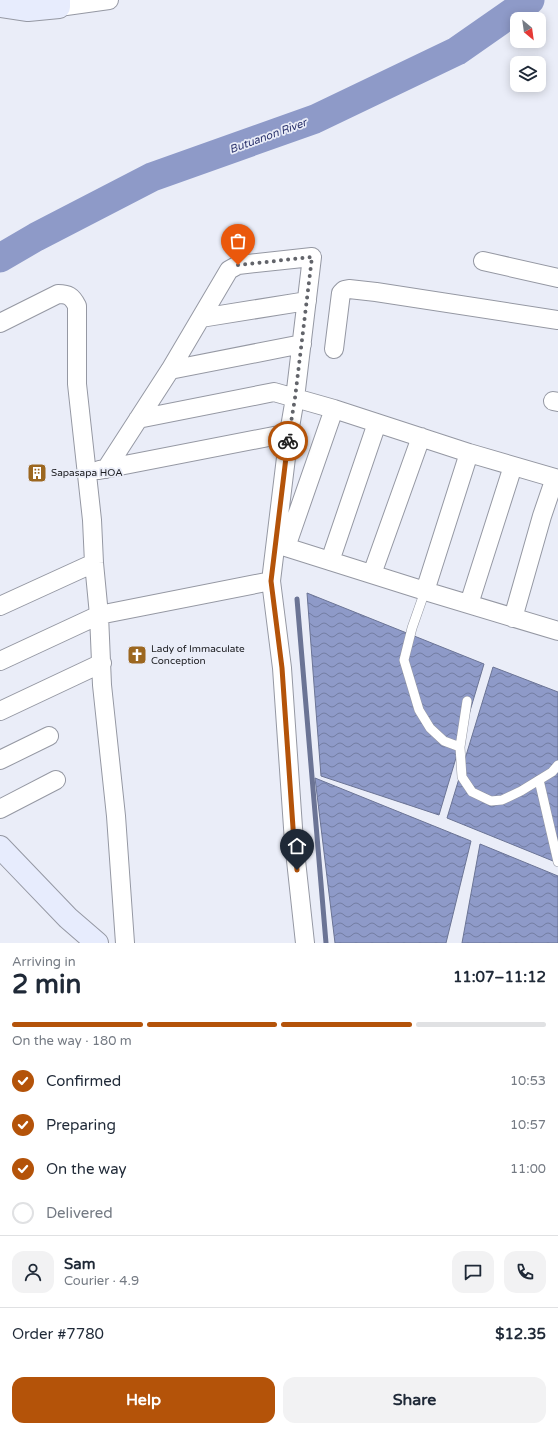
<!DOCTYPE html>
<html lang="en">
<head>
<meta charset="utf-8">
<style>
  :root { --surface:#fff; --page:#f2f2f3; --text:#1f2937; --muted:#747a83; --line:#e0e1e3; --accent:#b45309 }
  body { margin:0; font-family:"Varela Round",sans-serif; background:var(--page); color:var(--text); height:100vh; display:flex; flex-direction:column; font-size:15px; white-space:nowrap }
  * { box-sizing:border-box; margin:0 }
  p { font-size:13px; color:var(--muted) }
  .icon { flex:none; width:22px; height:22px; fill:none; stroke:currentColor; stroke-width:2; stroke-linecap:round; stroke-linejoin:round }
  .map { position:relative; height:943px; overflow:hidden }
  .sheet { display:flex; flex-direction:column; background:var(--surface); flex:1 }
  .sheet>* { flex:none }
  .needle { width:26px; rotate:151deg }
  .controls { position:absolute; left:510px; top:12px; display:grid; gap:8px }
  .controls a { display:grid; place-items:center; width:36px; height:36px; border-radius:8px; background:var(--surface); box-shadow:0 2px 10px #0003; font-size:20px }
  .pin { position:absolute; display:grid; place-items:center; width:34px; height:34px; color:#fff; margin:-41px -17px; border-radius:50% 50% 50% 0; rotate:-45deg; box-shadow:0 0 4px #0007 }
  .pin .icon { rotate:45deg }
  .courier { position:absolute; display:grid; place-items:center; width:40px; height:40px; margin:-20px; border:3px solid #b45309; border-radius:50%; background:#fff; color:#222; box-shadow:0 1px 5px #0007 }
  .headline em { font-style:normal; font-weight:700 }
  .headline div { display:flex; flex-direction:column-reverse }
  .headline { display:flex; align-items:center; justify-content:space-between; height:68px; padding:0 12px }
  h1 { font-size:26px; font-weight:700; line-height:30px }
  .bar { display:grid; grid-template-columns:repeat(4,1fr); gap:6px 4px; align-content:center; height:48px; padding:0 12px }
  .bar i { height:5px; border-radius:3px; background:var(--line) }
  .bar .current { background:var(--accent) }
  .bar p { grid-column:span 4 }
  .line { display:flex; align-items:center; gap:10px; padding:0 12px; border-top:1px solid var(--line) }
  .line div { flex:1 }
  .round { display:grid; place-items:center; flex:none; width:42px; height:42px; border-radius:12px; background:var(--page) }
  ol { padding:0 12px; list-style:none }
  li { display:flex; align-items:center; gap:12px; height:44px }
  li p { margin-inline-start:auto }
  li .icon { padding:4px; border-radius:50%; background:var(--accent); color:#fff; stroke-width:4 }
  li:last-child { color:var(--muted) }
  li i { width:22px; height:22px; border:2px solid var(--line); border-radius:50% }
  .primary-button { display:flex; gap:8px; margin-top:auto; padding:8px 12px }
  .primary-button a { flex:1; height:46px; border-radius:12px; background:var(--accent); color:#fff; font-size:16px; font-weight:700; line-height:46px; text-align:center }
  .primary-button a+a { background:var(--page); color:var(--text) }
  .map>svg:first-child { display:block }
  .water { fill:url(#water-waves); stroke:#6b7495 }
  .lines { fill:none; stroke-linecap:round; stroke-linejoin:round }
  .stream { stroke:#6b7495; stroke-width:5 }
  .river { stroke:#8e9ac8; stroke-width:29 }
  .lane-casing { stroke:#9598a3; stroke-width:10 }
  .street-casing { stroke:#9598a3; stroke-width:20 }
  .secondary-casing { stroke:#9598a3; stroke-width:24 }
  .lane { stroke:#fff; stroke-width:9 }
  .street { stroke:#fff; stroke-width:18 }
  .secondary { stroke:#e7ecfd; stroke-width:22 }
  .done { stroke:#62646a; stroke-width:4; stroke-dasharray:0 7.2 }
  .route { stroke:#b45309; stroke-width:5 }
  .labels { text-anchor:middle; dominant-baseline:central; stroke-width:3.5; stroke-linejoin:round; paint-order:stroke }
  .poi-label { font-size:10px; fill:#191a1e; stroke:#eaedf8; text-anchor:start }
  .water-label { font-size:11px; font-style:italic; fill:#2c346e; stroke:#eaedf8 }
</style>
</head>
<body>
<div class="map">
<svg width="558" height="943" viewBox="0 0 558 943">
  <defs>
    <pattern id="water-waves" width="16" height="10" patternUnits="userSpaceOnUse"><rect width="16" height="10" fill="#8e9ac8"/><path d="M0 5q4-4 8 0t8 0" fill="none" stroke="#737da2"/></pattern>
  </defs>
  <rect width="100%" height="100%" fill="#eaedf8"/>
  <path class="water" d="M 307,593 L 484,664 L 439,815 L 321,776 Z
    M 493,667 L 558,692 L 558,863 L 447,818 Z
    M 315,778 L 471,841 L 446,943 L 335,943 Z
    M 480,844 L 558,876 L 558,943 L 462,943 Z"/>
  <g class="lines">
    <path class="stream" d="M 297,599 L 326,943"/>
    <path class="river" d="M 0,258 L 36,237 L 152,177 L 315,119 L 457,51 L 530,0"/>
    <g class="lane-casing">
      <path id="lane" d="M 425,591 L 412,628 L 404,660 L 419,710 L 430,728 L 444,741 L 460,747
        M 467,701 L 460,747 L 462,777 L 472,792 L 491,801 L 502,800 L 521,791 L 552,772 L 558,765
        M 539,780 L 558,862"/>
    </g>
    <g class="street-casing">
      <path id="street" d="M 59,7 L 109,0
        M 483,261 L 558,278
        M 201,318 L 307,301
        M 0,323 L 58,294 C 68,294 72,296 77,306 L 77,384 L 92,520 L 94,563 L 99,615 L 102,685 L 116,816 L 125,943
        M 334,349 L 341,293 L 344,290 L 349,289 L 376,292 L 558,320
        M 170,370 L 302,344
        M 553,401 L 558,402
        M 138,419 L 274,392 L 334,409 L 469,453 L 558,479
        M 106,469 L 170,370 L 229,270 L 238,265 L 312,257 L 295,398 L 289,433 L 271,581 L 282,668 L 294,842 L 305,943
        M 99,470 L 289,433
        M 276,544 L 425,591 L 558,631
        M 286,547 L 334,409
        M 330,561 L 377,423
        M 372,574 L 421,437
        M 425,591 L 469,453
        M 469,604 L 513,466
        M 0,606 L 94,563
        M 513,618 L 542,516 L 555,478
        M 0,661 L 99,615 L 271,581
        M 0,711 L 102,663
        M 0,760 L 49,736
        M 0,809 L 56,780"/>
    </g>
    <g class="secondary-casing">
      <path id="secondary" d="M 0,6 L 28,10 L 59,7 L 59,0
        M 0,847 L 68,918 L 97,943"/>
    </g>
    <use href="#lane" class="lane"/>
    <use href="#street" class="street"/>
    <use href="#secondary" class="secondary"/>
  </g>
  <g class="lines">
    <path class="done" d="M 238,265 L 312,257 L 295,398 L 288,441"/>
    <path class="route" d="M 288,441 L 271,581 L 282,668 L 294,842 L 297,870"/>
  </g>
  <defs>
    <g id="building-square" transform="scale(1)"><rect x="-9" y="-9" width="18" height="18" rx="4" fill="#9c6720" stroke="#eaedf8"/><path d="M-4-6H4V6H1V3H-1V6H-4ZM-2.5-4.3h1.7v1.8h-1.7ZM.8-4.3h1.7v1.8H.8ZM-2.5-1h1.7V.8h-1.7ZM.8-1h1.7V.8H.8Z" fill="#fff"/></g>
    <g id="church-square" transform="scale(1)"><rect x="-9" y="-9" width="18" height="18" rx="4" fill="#9c6720" stroke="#eaedf8"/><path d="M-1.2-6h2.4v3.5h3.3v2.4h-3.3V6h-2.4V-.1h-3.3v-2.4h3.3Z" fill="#fff"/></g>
  </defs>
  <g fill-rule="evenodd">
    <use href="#building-square" x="37" y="473"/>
    <use href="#church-square" x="137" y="655"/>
  </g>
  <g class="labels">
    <g class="poi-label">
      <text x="51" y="473">Sapasapa HOA</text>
      <text x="151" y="649">Lady of Immaculate<tspan x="151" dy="12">Conception</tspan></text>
    </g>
    <g class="water-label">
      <text transform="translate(268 136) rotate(-20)">Butuanon River</text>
    </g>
  </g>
</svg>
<div class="controls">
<a><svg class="needle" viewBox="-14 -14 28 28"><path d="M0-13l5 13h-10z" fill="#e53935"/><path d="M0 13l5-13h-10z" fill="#747a83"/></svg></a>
<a><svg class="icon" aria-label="layers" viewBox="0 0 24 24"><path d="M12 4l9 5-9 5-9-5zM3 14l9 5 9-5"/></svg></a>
</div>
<div class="pin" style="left:238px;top:265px;background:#ea580c"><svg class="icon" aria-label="bag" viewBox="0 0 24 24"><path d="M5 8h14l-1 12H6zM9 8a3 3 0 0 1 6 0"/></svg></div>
<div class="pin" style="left:297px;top:870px;background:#1f2937"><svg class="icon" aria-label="home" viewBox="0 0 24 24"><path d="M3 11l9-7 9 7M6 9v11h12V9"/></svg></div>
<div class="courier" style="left:288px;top:441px"><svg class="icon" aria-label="bike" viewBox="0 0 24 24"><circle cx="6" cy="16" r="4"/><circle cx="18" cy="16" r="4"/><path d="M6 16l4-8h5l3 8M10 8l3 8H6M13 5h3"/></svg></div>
</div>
<section class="sheet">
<div class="headline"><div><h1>2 min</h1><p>Arriving in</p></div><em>11:07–11:12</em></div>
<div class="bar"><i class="current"></i><i class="current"></i><i class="current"></i><i></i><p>On the way · 180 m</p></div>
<ol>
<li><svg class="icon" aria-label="check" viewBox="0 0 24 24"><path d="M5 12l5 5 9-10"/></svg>Confirmed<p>10:53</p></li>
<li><svg class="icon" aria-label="check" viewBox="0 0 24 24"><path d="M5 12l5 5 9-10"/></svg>Preparing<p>10:57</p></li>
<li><svg class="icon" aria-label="check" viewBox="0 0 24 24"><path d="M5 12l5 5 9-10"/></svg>On the way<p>11:00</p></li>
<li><i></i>Delivered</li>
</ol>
<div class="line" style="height:72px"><a class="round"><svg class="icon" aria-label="person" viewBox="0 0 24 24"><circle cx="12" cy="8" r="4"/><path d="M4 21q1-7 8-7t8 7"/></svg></a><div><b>Sam</b><p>Courier · 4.9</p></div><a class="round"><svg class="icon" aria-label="chat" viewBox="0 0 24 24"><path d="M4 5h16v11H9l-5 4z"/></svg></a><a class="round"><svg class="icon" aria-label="phone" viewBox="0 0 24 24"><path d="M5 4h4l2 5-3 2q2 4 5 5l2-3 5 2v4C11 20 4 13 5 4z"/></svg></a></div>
<div class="line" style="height:52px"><div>Order #7780</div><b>$12.35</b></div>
<div class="primary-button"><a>Help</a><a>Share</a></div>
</section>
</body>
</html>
